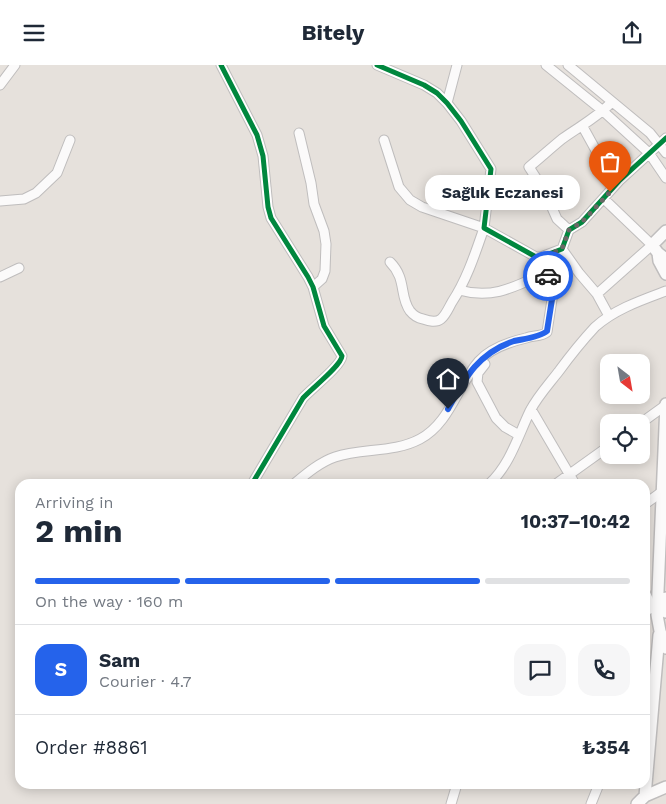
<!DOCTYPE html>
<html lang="en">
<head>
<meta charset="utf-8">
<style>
  :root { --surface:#fff; --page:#f6f6f7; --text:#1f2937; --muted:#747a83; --line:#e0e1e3; --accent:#2563eb }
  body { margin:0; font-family:"Work Sans",sans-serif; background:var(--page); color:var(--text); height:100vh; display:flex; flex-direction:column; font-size:19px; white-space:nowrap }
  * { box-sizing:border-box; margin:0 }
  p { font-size:16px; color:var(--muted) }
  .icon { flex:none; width:28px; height:28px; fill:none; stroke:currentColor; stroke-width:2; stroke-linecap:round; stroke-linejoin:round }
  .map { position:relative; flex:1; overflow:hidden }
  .panel { position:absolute; left:15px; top:414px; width:635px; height:310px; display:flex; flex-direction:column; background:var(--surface); border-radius:15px; box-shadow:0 2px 12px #0003 }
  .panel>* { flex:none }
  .needle { width:32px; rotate:149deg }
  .fabs { position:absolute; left:600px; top:289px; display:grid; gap:10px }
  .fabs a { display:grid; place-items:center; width:50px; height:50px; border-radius:10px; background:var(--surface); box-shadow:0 2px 12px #0003; font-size:25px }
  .pin { position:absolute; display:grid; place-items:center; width:42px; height:42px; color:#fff; margin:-51px -21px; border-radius:50% 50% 50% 0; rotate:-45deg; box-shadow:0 0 5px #0007 }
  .pin .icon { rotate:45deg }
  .courier { position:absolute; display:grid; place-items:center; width:50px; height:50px; margin:-25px; border:4px solid #2563eb; border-radius:50%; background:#fff; color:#222; box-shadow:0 1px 6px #0007 }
  .bubble { position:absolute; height:35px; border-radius:15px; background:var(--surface); box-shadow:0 2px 12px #0003; font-size:16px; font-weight:700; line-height:35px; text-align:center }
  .headline em { font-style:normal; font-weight:700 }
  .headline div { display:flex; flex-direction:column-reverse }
  .headline { display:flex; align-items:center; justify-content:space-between; height:85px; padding:0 20px }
  h1 { font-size:32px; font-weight:700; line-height:38px }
  .bar { display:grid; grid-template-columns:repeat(4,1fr); gap:8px 5px; align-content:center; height:60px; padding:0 20px }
  .bar i { height:6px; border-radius:4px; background:var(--line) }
  .bar .selected { background:var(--accent) }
  .bar p { grid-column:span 4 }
  .line { display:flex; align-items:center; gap:12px; padding:0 20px; border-top:1px solid var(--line) }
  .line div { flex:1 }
  .round { display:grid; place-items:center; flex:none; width:52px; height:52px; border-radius:15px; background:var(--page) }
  header { display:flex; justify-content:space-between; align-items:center; height:65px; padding:0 20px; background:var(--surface); font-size:22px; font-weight:700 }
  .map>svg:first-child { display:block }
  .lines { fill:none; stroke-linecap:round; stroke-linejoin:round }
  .minor-casing { stroke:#bfbdbd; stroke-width:11 }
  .secondary-casing { stroke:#bfbdbd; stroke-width:14 }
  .minor { stroke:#fbfafa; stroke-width:9 }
  .secondary { stroke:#fbfafa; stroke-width:11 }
  .cycleway-casing { stroke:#fff; stroke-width:8 }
  .cycleway { stroke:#00873e; stroke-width:5 }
  .done { stroke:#6a6866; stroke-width:5; stroke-dasharray:0 9 }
  .route { stroke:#2563eb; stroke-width:6 }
</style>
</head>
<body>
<header><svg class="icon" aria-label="menu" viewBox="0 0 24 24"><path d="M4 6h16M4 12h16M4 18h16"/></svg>Bitely<svg class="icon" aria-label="share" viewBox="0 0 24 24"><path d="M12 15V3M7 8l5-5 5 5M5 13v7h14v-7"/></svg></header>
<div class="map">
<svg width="666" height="739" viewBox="0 0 666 739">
  <rect width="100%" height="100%" fill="#e6e1dc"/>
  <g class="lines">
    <g class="minor-casing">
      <path id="minor" d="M 221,0 L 257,70 L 263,91 L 268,142 L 271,153 L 308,212 L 313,222 L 324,261 L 342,291 C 341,301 312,323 303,333 L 252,419
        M 377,0 L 424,20 L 437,28 L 447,38 L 461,56 L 491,104 L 484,163 L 536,192 L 541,192 L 562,184 L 569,165 L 582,157 L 619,116 L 666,73
        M 546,0 L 603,46 L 649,88 L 666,113
        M 568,0 L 650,68 L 666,88
        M 0,20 L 15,0
        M 447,38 L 457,0
        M 583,62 L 599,91 L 619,116
        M 299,68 L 311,118 L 314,139 L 324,166 L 326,179 L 325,206 L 322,214 L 313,222
        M 384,75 L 399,122 L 410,135 L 422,142 L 484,163 C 475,189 467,214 452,237 C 449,242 446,250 441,254 C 436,258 429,256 423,254 C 417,253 414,251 410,246 C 399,231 407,214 390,197
        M 0,136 L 24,134 L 36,128 L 57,108 L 70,75
        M 569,165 L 557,154 L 545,127 L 529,102 C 540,93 551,83 562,74 C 580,61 595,54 612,37
        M 562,184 L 579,208 L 597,229 L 609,251
        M 0,212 L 19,203
        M 459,225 C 494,235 516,221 547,207
        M 597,229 L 652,180 L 604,134
        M 485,299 L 478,308 L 477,317 L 496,353 L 505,362 L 519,370
        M 531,344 L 575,419
        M 641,358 L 666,340
        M 294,419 C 306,409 320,397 335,392 C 362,383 394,388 420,374 C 450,358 457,321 479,296 C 491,283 509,277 526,273 C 533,270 541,272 547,267 L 553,228 L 541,192
        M 489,419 C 510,400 518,371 530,346 C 537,332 549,319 559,306 C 570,291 582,276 595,262 C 615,244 642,235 666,226
        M 556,419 L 609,381
        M 645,439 L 663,426
        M 645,527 L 652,543
        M 645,546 L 652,543 L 663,542
        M 451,739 L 457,719
        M 591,739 L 599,719"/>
    </g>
    <g class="secondary-casing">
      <path id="secondary" d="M 666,166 L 652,180 L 658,188 L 666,194
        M 658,188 L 659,196 L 666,209
        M 666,339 L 657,550 L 660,566 L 666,583
        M 666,533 L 666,547
        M 645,731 L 666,722
        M 637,739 L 645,731 L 659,570"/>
    </g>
    <use href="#minor" class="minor"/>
    <use href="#secondary" class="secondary"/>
    <g class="cycleway-casing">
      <path id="cycleway" d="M 221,0 L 257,70 L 263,91 L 268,142 L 271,153 L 308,212 L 313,222 L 324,261 L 342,291 C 341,301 312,323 303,333 L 252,419
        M 377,0 L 424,20 L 437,28 L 447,38 L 461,56 L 491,104 L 484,163 L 536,192 L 541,192 L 562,184 L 569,165 L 582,157 L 619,116 L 666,73"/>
    </g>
    <use href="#cycleway" class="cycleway"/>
  </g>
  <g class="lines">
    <path class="done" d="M 548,211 L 541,192 L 562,184 L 569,165 L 582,157 L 610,127"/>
    <path class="route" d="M 448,344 C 465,313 478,288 514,276 C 523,274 541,272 547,266 L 553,228 L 548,211"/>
  </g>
</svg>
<div class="fabs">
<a><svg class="needle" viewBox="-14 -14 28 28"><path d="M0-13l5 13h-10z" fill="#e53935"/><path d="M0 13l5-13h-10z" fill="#747a83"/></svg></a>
<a><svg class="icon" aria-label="locate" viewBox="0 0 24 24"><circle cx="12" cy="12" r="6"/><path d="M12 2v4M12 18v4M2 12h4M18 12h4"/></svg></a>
</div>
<div class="pin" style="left:610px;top:127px;background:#ea580c"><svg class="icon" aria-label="bag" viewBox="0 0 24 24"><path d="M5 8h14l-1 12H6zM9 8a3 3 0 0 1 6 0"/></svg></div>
<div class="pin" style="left:448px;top:344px;background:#1f2937"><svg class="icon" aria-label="home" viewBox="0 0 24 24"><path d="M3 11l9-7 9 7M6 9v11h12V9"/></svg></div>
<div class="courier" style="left:548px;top:211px"><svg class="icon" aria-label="car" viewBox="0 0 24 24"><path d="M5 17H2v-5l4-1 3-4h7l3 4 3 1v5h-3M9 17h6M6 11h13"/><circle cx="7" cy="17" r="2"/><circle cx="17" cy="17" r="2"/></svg></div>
<div class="bubble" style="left:425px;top:110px;width:155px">Sağlık Eczanesi</div>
<section class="panel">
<div class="headline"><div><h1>2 min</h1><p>Arriving in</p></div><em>10:37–10:42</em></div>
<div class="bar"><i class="selected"></i><i class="selected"></i><i class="selected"></i><i></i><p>On the way · 160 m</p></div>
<div class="line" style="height:90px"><b class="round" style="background:var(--accent);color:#fff">S</b><div><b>Sam</b><p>Courier · 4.7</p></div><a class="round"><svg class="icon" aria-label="chat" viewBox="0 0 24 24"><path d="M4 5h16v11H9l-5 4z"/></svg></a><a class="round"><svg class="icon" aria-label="phone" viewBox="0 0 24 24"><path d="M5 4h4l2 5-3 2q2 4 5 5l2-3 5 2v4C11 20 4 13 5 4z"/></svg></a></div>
<div class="line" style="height:65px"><div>Order #8861</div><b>₺354</b></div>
</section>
</div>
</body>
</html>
